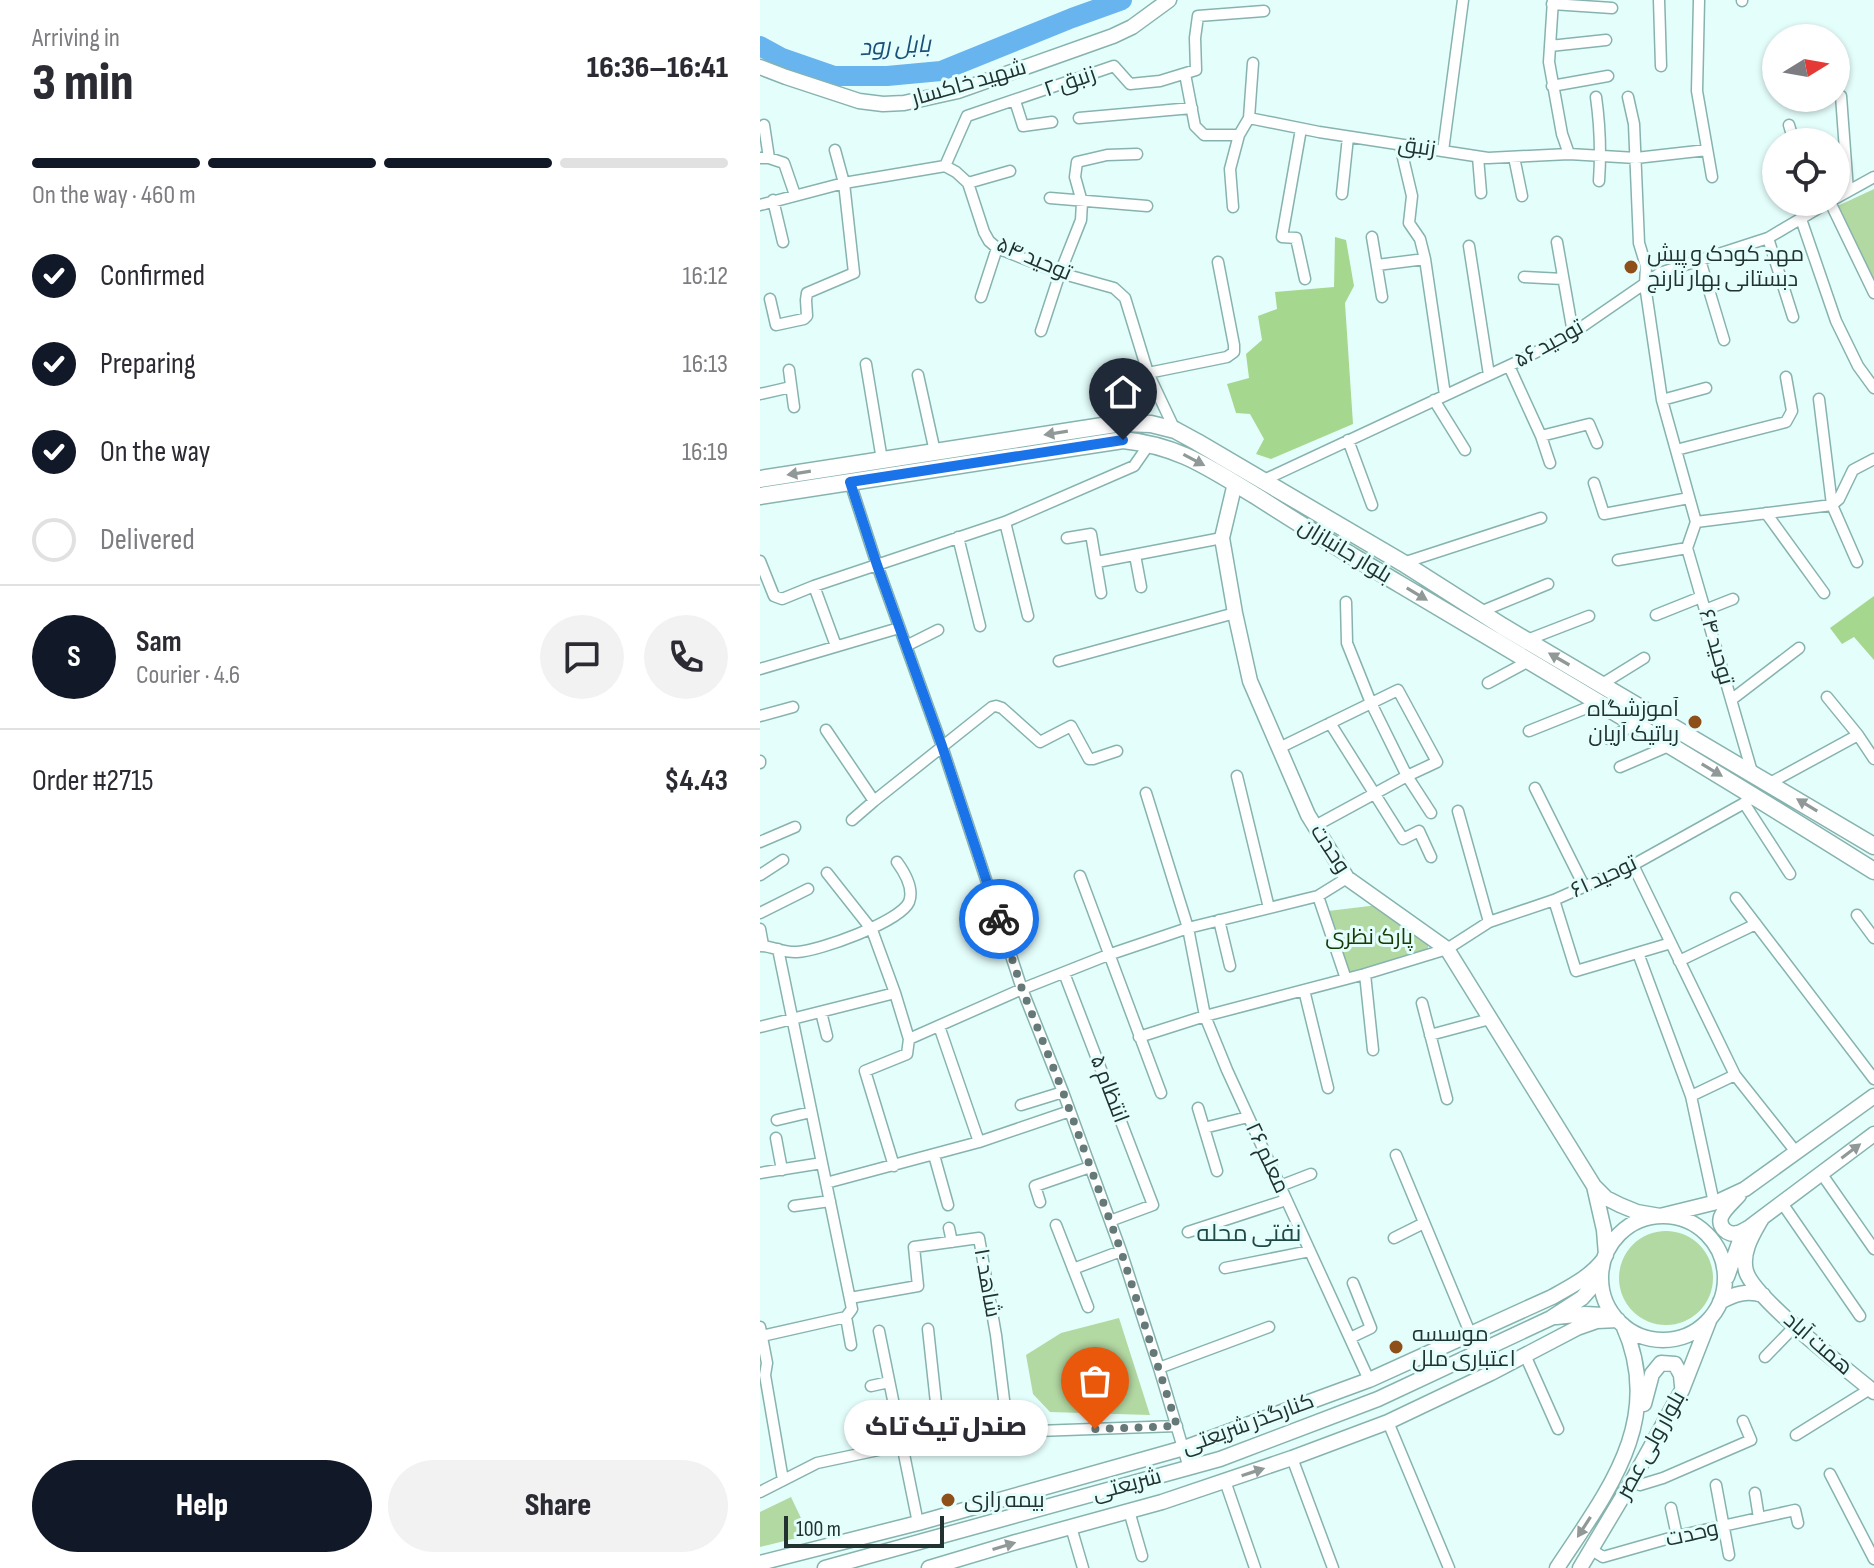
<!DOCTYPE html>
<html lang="en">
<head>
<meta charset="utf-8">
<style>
  :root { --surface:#fff; --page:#f2f2f3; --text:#2b2b33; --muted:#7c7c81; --line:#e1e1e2; --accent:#111827 }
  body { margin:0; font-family:"Sofia Sans Condensed",Cairo,sans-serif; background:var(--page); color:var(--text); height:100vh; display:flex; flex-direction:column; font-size:30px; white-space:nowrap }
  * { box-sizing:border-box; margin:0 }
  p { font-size:26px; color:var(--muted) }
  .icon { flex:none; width:44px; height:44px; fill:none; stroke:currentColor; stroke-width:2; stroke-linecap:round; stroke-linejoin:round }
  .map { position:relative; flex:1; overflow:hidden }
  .side { display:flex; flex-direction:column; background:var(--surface); width:760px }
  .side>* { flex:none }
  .needle { width:52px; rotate:79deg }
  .buttons { position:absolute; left:1002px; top:24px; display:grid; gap:16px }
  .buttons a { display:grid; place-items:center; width:88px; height:88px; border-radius:50%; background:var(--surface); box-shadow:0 2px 6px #0004; font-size:40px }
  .scale { position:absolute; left:24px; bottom:20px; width:160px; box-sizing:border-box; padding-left:8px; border:4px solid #213231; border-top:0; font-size:22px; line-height:28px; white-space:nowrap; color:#213231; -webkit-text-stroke:6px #e4fefc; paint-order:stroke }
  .pin { position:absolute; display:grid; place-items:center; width:68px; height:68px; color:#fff; margin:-82px -34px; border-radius:50% 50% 50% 0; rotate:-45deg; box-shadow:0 0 8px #0007 }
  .pin .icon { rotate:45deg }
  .courier { position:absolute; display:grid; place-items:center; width:80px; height:80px; margin:-40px; border:6px solid #1a73e8; border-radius:50%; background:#fff; color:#222; box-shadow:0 2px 10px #0007 }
  .bubble { position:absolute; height:56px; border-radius:28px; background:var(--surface); box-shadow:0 2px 6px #0004; font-size:26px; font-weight:800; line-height:56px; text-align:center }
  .overview em { font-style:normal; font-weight:800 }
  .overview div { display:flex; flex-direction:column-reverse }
  .overview { display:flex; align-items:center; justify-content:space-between; height:136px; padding:0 32px }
  h1 { font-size:52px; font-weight:800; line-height:60px }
  .bar { display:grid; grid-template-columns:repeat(4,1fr); gap:12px 8px; align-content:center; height:96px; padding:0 32px }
  .bar i { height:10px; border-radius:6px; background:var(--line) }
  .bar .selected { background:var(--accent) }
  .bar p { grid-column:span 4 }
  .line { display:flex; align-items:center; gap:20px; padding:0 32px; border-top:2px solid var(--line) }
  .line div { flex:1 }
  .round { display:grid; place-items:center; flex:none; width:84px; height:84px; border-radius:42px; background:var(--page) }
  ol { padding:0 32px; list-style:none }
  li { display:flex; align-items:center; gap:24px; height:88px }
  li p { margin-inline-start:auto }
  li .icon { padding:8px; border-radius:50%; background:var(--accent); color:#fff; stroke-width:4 }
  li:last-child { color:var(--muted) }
  li i { width:44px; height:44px; border:4px solid var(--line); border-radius:50% }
  .button { display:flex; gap:16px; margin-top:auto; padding:16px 32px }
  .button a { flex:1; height:92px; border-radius:48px; background:var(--accent); color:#fff; font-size:32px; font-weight:800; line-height:92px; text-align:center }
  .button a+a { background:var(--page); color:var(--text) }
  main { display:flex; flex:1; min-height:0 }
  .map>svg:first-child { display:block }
  .green { fill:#b3d9a3 }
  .forest { fill:#a5d88e }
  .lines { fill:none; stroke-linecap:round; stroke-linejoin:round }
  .river { stroke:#68b4ef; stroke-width:20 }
  .minor-casing { stroke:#87b3af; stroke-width:13 }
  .major-casing { stroke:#87b3af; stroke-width:17 }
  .highway-casing { stroke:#87b3af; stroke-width:19 }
  .minor { stroke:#fff; stroke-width:10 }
  .major { stroke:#fff; stroke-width:14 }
  .highway { stroke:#fff; stroke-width:16 }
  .oneway { fill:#909898 }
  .done { stroke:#657978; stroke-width:8; stroke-dasharray:0 14.4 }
  .route { stroke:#1a73e8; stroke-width:10 }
  .poi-dot { fill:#8f4f18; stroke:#e4fefc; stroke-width:3 }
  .labels { text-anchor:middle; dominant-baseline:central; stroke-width:6; stroke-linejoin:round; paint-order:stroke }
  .street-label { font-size:22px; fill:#213231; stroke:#e4fefc }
  .poi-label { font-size:22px; fill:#213231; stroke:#e4fefc; text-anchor:start }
  .park-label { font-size:22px; fill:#193905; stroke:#e4fefc }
  .water-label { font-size:24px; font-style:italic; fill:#195178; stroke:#e4fefc }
  .neighbourhood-label { font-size:24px; fill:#1f4946; stroke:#e4fefc }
</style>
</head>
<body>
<main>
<section class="side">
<div class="overview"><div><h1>3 min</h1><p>Arriving in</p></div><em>16:36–16:41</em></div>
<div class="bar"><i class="selected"></i><i class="selected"></i><i class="selected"></i><i></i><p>On the way · 460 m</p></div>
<ol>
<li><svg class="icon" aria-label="check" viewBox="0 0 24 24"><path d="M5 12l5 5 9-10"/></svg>Confirmed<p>16:12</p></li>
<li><svg class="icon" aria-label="check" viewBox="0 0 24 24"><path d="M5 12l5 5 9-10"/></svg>Preparing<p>16:13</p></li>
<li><svg class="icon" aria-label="check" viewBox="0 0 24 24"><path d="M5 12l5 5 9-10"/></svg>On the way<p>16:19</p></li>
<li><i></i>Delivered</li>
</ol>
<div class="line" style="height:144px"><b class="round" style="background:var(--accent);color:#fff">S</b><div><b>Sam</b><p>Courier · 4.6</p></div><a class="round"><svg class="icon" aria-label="chat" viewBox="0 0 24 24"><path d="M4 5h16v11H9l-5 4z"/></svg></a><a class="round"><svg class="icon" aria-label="phone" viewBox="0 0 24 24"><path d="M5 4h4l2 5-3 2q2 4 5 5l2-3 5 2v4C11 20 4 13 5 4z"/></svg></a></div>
<div class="line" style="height:104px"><div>Order #2715</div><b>$4.43</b></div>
<div class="button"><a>Help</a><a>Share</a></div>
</section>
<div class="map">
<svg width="1114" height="1568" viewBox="0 0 1114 1568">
  <rect width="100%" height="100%" fill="#e4fefc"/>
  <path class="green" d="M 1114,189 L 1114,293 L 1071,209 Z
    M 618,905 L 668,945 L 668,951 L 589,975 L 568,911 Z
    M859 1278a47 47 0 1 1 94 0a47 47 0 1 1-94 0Z
    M 359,1318 L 390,1415 L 290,1412 L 273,1394 L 266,1355 L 301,1333 Z
    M 31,1497 L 49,1535 L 0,1547 L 0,1512 Z"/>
  <path class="forest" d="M 575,237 L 586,240 L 594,286 L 585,303 L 593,424 L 511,459 L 496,454 L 504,439 L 490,414 L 476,413 L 467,384 L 489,378 L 486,354 L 502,340 L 498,316 L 517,309 L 515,292 L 574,287 Z
    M 1114,596 L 1114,660 L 1094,637 L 1082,644 L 1070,628 Z"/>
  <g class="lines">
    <path class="river" d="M 0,46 L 22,58 L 74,76 L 127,76 L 181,71 L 312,18 L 362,0"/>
    <g class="minor-casing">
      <path id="minor" d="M 793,0 L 789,62 L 802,134 L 809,154
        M 899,0 L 901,66
        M 939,0 L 937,91 L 952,177
        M 982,0 L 982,1
        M 792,4 L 852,8
        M 790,46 L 846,40
        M 425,74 L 435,126 L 444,135 L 479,135 L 489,118 L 559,132 L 728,158 L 809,154 L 876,158 L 947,150
        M 792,86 L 848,76
        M 1081,96 L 1088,191
        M 836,97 C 840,125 841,152 839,181
        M 868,97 L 874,124 L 879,243 L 886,266 L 885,285 L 902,400 L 936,522
        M 255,101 L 263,126 L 292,122
        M 319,118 L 432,108
        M 489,118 L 493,63
        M 4,125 L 9,158
        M 1029,125 L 1034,142
        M 541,129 L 522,237 L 536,238 L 545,279
        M 640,145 L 652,196 L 649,223 L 660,239 L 665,259 L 685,395
        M 683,151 L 703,0
        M 718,157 L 721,193
        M 754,157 L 762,196
        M 0,158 L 9,158 L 24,163 L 35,195
        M 185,166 L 207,116 L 354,66 L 370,84 L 400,81 L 436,70 L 435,38 L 438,16 L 504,11
        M 208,183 L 250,171
        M 582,194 L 588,137
        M 290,198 L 387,206
        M 1076,198 L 1114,177
        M 13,200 L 23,242
        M 1070,202 L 1114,293
        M 0,205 L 84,183 L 185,166 L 196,172 L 208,183 L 224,232 L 229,241 L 237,248 L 300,273 L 354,288 L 365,298 L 388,373 L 415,430
        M 473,207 L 470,169 L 479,135
        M 1041,219 L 1076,321 L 1098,366 L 1114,388
        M 612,237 L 622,297
        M 1008,238 L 1033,317
        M 797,242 L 813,333
        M 709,246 L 729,375
        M 940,260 L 964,340
        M 617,265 L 665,259
        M 764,277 L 803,279
        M 221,297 L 237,248
        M 10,299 L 16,325 L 44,319 L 47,316 L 46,300 L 47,293 L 94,273 L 84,183 L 75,150
        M 281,331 L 300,273 L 321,220 L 322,202 L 315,177 L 317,162 L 347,155 L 377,154
        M 106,364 L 122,460
        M 749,366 L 781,436 L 790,463
        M 29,370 L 34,407
        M 388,373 L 467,357 L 474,352 L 474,345 L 458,262
        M 158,375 L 175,452
        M 0,394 L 31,387
        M 1059,399 L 1072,505 L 1097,562
        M 674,400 L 705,450
        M 902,400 L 946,388
        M 781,436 L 829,424 L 837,443
        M 588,440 L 612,505
        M 916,450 L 1026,422 L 1032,411 L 1026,377
        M 504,480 L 759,361 L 813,333 L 900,273 L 1008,238 L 1069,202
        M 90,482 L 117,565 L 182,746 L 262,989 L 303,1092 L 361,1251 L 399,1368 L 429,1468
        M 834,483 L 844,514 L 929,498
        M 1072,505 L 1079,499 L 1093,470 L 1114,459
        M 1006,513 L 1064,593
        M 245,522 L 268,616
        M 936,522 L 927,548 L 992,772
        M 936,522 L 1072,505
        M 198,537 L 220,626
        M 307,538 L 331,534 L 341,593
        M 375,555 L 381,587
        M 858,560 L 927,548
        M 0,561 L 14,596 L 22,599 L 54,586 L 245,522 L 374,466 L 390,443
        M 337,562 L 462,538
        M 643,563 L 781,518
        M 54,586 L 76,646
        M 586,602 L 587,643 L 611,703 L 647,776 L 671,813
        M 945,610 L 973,599
        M 720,612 L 788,584
        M 896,615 L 941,597
        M 767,640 L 829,616
        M 146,646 L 178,630
        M 299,661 L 475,613
        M 0,669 L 139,628
        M 728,683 L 769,661
        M 842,684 L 884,658
        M 1067,697 L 1098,735 L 1114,759
        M 971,700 L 1039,648
        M 0,716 L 33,707
        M 570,723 L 643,839 L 659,831 L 671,857
        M 66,730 L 114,801 L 232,707 L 236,706 L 242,708 L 280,742 L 311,726 L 329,759 L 333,759 L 357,751
        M 769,731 L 839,703
        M 849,739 L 875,724
        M 519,748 L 638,690 L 677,762 L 647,776 L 555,826
        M 0,761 L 0,763
        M 860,767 L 911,745
        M 477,776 L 509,908
        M 1010,783 L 1098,735
        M 775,788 L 824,886
        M 386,793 L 428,928 L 445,1016 L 467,1070 L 609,1380
        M 984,803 L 1030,874
        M 698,811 L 729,922
        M 92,820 L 114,801
        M 0,842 L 35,827
        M 873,865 L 975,1075 L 1036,1152
        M 67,873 L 112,930 L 135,993 L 149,1039 L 147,1054 L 105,1071 L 134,1166
        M 0,875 L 23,860
        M 320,876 L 401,1093
        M 558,896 L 586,979
        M 976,898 L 1114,1079
        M 794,900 L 816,971 L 911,943
        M 0,913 L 48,889
        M 1097,915 L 1114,938
        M 459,920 L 470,966
        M 0,929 L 3,945
        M 0,946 C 12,946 24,953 37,952 C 59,951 140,922 149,902 C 154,889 145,873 137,862
        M 878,953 L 931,1096 L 954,1203
        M 919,961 L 996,924
        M 304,973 L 393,1205 L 350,1221
        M 605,974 L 613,1050
        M 544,990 L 568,1088
        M 662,1003 L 687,1099
        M 61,1012 L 67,1036
        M 179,1026 L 219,1142
        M 0,1027 L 135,993
        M 670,1035 L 730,1019
        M 379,1037 L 445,1016 L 605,974 L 687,949 L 729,922 L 794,900 L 873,865 L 997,796
        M 149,1039 L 262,989 L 348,955 L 428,928 L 558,896 L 587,878
        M 931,1096 L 975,1075
        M 261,1105 L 303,1092
        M 438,1108 L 457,1171
        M 17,1120 L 51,1112
        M 444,1128 L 488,1117
        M 16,1138 L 22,1170
        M 174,1155 L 188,1205
        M 636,1155 L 718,1352
        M 0,1173 L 62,1163
        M 1061,1173 L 1114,1249
        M 66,1183 L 219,1142 L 310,1111
        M 520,1186 L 551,1174
        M 280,1202 L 275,1186 L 330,1167
        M 1022,1203 L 1100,1316
        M 34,1206 L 70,1201
        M 296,1225 L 328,1307
        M 189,1228 L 192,1242
        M 428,1232 L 526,1200
        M 634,1238 L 664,1223
        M 465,1268 L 550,1251
        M 313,1269 L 361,1251
        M 90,1298 L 158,1286 L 154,1247 L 219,1238 L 236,1335 L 248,1432
        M 86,1317 L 91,1345
        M 0,1327 L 7,1363 L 5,1375 L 23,1480
        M 168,1329 L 180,1440
        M 119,1331 L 158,1523
        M 2,1336 L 86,1317 L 92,1309 L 18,949
        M 590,1338 L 611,1328 L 593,1283
        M 765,1355 L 798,1429
        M 1005,1357 L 1035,1326
        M 399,1368 L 509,1327
        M 111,1386 L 129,1382
        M 628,1422 L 689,1568
        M 1036,1435 L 1110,1389
        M 532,1458 L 573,1568
        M 1070,1474 L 1114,1559
        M 465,1481 L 495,1568
        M 872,1481 L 880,1485 L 903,1478 L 991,1440 L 983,1421
        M 956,1485 L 969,1555
        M 0,1492 L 57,1463 L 142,1445 L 248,1432 L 417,1426
        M 995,1493 L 999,1518
        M 911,1508 L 917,1536
        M 369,1511 L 382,1556
        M 311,1527 L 323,1568
        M 832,1550 L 843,1557 L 917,1536 L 1035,1510 L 1038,1523"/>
    </g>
    <g class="major-casing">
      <path id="major" d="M 0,67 L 26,77 L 99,101 L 123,104 L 144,103 L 198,91 L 353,36 L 372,27 L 409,0
        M 475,483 L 462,538 L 475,613 L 490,681 L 548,815 L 587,878 L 687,949 L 834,1186
        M 979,1195 C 974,1201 964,1209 961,1217 C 958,1227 968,1236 977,1233 C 980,1233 988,1228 990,1227
        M841 1278a62 62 0 1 1 124 0a62 62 0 1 1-124 0Z
        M 1002,1218 C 993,1234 981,1252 986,1271 C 993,1298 1089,1371 1114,1392
        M 846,1255 L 844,1230 L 834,1186 L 846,1198 L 860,1205 L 877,1212 L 900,1216 L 957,1202 L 985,1189 L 1114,1096
        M 967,1277 L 979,1243 L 991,1226 L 1114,1134
        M 960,1302 C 974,1294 987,1290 1003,1295
        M 796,1317 L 825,1314 L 843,1315
        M 884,1404 L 892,1374 L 901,1363 L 915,1364 L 921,1375 L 922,1386
        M 0,1563 L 158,1523 L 424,1448 L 609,1380 L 792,1297 C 812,1286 830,1277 844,1259
        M 65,1568 L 460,1459 L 618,1399 L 791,1318 L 822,1298 L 830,1289 L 842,1267
        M 169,1568 L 256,1542 L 402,1502 L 532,1458 L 628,1422 L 731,1373 L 817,1328 L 837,1321 L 858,1320
        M 797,1568 C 847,1492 906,1420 863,1325
        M 820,1568 L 872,1481 L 922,1390 L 949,1321"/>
    </g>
    <g class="highway-casing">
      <path id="highway" d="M 0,479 L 362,423 L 391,424 L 415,430 L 437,442 L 643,563 L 742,626 L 1114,846
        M 0,496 L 363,440 C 420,446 449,468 496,496 C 530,518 564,539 599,560 C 771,662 944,764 1114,871"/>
    </g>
    <use href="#minor" class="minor"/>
    <use href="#major" class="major"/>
    <use href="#highway" class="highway"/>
  </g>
  <defs><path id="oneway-solid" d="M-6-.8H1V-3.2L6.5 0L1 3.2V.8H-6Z" transform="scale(2)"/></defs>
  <g class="oneway">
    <use href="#oneway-solid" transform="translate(296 433) rotate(171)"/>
    <use href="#oneway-solid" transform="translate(434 460) rotate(28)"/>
    <use href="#oneway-solid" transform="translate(39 473) rotate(171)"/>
    <use href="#oneway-solid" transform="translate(657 594) rotate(31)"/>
    <use href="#oneway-solid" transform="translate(799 659) rotate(-150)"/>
    <use href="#oneway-solid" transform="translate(952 770) rotate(31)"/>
    <use href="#oneway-solid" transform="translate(1047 805) rotate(-149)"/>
    <use href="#oneway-solid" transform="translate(1091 1151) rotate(-37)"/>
    <use href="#oneway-solid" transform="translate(493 1472) rotate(-18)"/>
    <use href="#oneway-solid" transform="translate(824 1527) rotate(123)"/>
    <use href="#oneway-solid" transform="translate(244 1546) rotate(-17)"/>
  </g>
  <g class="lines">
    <path class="done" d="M 239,919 L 262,989 L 303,1092 L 361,1251 L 417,1426 L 335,1429"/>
    <path class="route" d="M 239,919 L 182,746 L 117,565 L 90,482 L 363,440"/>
  </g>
  <g class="poi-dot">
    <circle cx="871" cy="267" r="8"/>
    <circle cx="935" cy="722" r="8"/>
    <circle cx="636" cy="1347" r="8"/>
    <circle cx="188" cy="1500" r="8"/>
  </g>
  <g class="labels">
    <g class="street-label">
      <text transform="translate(310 82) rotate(-19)">زنبق ۲</text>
      <text transform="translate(209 83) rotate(-16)">شهید خاکسار</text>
      <text transform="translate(657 147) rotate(8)">زنبق</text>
      <text transform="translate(274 259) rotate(23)">توحید ۵۴</text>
      <text transform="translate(789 344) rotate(-29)">توحید ۵۶</text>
      <text transform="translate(585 551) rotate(31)">بلوار جانبازان</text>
      <text transform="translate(956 647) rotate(74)">توحید ۶۴</text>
      <text transform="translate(570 849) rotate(57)">وحدت</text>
      <text transform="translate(844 877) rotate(-25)">توحید ۶۱</text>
      <text transform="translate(349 1089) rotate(69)">انتظام ۵</text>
      <text transform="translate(507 1158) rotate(65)">معلم ۲۶</text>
      <text transform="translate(227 1283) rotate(80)">شاهد ۱۰</text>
      <text transform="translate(1058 1344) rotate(41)">همت آباد</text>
      <text transform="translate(488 1424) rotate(-20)">کنارگذر شریعتی</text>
      <text transform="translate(891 1445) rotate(-61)">بلوار ولی عصر</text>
      <text transform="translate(367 1485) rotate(-15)">شریعتی</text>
      <text transform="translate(932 1534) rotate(-13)">وحدت</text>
    </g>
    <g class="poi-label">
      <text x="887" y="254">مهد کودک و پیش<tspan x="887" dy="25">دبستانی بهار نارنج</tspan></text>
      <text x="919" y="709" text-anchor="end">آموزشگاه<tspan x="919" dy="25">رباتیک آریان</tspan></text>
      <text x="652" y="1334">موسسه<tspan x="652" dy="25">اعتباری ملل</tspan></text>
      <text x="204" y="1500">بیمه رازی</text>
    </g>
    <g class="park-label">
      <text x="609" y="937">پارک نظری</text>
    </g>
    <g class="water-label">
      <text transform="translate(135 46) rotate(-3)">بابل رود</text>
    </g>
    <g class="neighbourhood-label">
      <text x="489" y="1233">نفتی محله</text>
    </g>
  </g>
</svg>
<div class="buttons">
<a><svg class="needle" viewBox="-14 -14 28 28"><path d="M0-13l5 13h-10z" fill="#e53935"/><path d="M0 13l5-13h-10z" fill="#7c7c81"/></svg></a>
<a><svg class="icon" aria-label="locate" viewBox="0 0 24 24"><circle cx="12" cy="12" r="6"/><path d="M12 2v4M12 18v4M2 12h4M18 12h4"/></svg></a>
</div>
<div class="scale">100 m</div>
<div class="pin" style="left:335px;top:1429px;background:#ea580c"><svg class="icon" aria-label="bag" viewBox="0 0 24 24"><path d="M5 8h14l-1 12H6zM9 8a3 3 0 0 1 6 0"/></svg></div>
<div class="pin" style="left:363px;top:440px;background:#1f2937"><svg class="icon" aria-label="home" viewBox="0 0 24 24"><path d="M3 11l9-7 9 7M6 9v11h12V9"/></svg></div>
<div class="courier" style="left:239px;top:919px"><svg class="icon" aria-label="bike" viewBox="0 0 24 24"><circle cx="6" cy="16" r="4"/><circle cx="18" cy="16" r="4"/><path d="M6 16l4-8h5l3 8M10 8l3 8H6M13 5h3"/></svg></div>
<div class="bubble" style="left:84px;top:1400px;width:204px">صندل تیک تاک</div>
</div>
</main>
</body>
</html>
